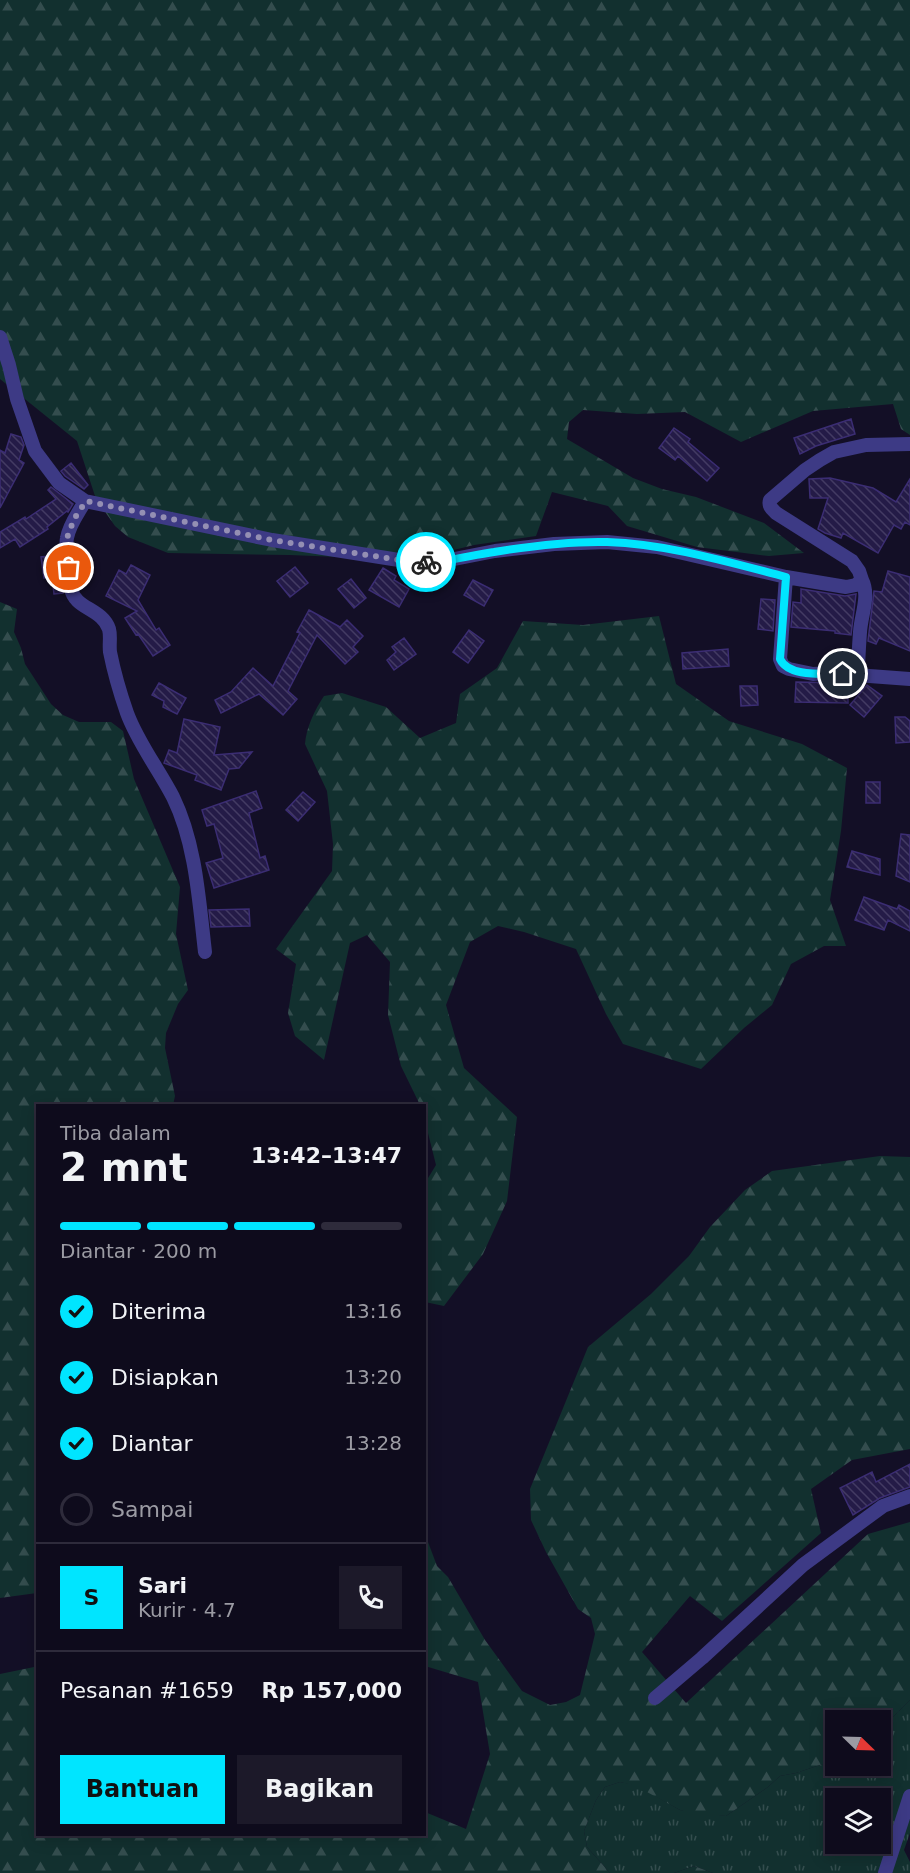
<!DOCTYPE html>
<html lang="id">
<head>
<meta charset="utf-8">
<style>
  :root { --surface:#0e0b1c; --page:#1c1929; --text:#f1f3f6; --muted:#9b9ba3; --line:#2e2b3b; --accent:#00e5ff }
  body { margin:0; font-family:"DejaVu Sans",sans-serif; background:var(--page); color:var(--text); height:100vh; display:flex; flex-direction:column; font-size:22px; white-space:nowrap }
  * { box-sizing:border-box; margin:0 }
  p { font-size:20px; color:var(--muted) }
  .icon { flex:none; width:33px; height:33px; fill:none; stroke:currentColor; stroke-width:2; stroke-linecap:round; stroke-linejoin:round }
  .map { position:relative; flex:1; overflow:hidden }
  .sheet { position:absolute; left:36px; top:1104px; width:390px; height:732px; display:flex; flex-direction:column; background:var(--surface); border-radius:0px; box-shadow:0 3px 15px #0003,0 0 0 2px var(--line) }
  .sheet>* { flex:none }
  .needle { width:39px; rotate:113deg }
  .controls { position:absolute; left:825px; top:1710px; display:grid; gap:12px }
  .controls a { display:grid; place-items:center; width:66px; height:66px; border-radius:0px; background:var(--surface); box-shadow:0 3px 15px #0003,0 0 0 2px var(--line); font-size:30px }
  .pin { position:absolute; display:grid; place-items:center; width:51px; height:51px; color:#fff; margin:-26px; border:3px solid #fff; border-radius:50%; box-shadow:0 2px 6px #0007 }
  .courier { position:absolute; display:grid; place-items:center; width:60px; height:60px; margin:-30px; border:4px solid #00e5ff; border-radius:50%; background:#fff; color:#222; box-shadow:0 2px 8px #0007 }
  .overview em { font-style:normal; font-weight:600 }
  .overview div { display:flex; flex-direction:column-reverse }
  .overview { display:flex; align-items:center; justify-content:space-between; height:102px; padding:0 24px }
  h1 { font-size:39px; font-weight:600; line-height:45px }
  .bar { display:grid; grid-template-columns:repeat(4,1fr); gap:9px 6px; align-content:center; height:72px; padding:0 24px }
  .bar i { height:8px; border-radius:4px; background:var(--line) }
  .bar .active { background:var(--accent) }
  .bar p { grid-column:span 4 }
  .line { display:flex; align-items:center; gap:15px; padding:0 24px; border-top:2px solid var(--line) }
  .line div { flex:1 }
  .round { display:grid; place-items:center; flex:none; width:63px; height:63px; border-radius:0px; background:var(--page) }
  ol { padding:0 24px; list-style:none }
  li { display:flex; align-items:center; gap:18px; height:66px }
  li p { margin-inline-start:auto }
  li .icon { padding:6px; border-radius:50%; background:var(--accent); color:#111; stroke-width:4 }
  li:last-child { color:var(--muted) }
  li i { width:33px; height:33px; border:3px solid var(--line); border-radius:50% }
  .primary-button { display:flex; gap:12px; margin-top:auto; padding:12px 24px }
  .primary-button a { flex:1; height:69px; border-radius:0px; background:var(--accent); color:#111; font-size:24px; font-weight:600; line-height:69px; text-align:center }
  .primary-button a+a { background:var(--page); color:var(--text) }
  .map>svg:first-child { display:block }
  .grass { fill:url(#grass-tufts); fill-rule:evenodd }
  .forest { fill:url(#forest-firs) }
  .building { fill:url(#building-back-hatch); stroke:#3b2d73; stroke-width:1.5 }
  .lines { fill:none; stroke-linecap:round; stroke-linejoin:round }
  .street { stroke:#3d3a85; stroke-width:14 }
  .done { stroke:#948fb3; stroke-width:6; stroke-dasharray:0 10.8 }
  .route { stroke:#00e5ff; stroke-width:8 }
</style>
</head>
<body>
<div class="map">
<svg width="910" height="1873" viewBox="0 0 910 1873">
  <defs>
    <pattern id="grass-tufts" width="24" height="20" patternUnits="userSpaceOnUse" patternTransform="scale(1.5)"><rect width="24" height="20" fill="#12302f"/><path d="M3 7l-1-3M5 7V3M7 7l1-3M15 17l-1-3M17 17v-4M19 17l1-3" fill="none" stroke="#344d4e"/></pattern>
    <pattern id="forest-firs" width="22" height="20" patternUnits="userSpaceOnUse" patternTransform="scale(1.5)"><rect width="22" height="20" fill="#12302f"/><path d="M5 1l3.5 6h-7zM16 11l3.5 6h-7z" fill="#344d4e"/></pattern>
    <pattern id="building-back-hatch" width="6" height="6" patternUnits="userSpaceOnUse" patternTransform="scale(1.5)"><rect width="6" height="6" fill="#241b47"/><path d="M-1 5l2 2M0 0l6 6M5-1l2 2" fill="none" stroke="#433b63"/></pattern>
  </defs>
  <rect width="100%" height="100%" fill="#130f26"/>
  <path class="grass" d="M 910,1700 L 910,1833 L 904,1850 L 910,1862 L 910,1873 L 713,1873 L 694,1866 L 674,1873 L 610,1873 L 587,1847 L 584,1831 L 596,1800 L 605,1787 L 620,1782 L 636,1785 L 680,1810 L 726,1816 L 768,1787 L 780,1776 L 796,1773 L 835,1760 L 836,1766 L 880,1766 L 881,1724 L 894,1716 ZM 836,1798 L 880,1798 L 880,1844 L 836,1844 Z"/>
  <path class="forest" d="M 0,0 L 910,0 L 910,435 L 901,429 L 893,404 L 813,411 L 741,442 L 685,412 L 637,414 L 583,410 L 569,422 L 567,439 L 633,478 L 662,489 L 696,497 L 764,523 L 804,553 L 769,556 L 697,547 L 627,526 L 608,506 L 552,492 L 536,536 L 474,545 L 433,555 L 413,550 L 364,558 L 290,555 L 168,553 L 128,537 L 115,526 L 96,499 L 77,441 L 0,379 Z
    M 0,602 L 17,609 L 14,632 L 21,648 L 25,664 L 51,704 L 63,715 L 79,722 L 111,722 L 123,731 L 134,779 L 180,887 L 176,934 L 188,990 L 178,1004 L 166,1033 L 165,1048 L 175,1096 L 173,1105 L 38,1106 L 37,1593 L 0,1598 Z
    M 659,616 L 676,684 L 729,721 L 802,744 L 847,768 L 841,831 L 830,900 L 846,946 L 824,946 L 791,964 L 772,1005 L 744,1028 L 701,1069 L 623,1044 L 606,1014 L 576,949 L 524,932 L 498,926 L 470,942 L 446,1005 L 464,1068 L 517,1117 L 507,1201 L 483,1254 L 444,1306 L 425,1302 L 425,1183 L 436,1165 L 425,1121 L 424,1106 L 420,1105 L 401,1066 L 388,1015 L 390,962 L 367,935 L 350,943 L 324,1060 L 295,1036 L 288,1013 L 296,964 L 276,949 L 332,871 L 333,844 L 327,791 L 305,744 C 306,728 315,709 324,696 L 342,693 L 386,707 L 420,738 L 456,723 L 460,694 L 497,668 L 523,621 L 583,625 Z
    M 880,1156 L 910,1157 L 910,1449 L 852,1460 L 811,1489 L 821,1533 L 722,1621 L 690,1596 L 642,1652 L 686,1703 L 868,1534 L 910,1522 L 910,1700 L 894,1716 L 881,1724 L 880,1720 L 836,1720 L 835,1760 L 796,1773 L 780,1776 L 768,1787 L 726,1816 L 695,1814 L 680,1810 L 636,1786 L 620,1782 L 605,1787 L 596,1800 L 584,1831 L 587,1847 L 610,1873 L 0,1873 L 0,1674 L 34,1667 L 38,1667 L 38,1834 L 424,1834 L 425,1812 L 466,1829 L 490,1754 L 478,1682 L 425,1666 L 425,1534 L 437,1566 L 448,1577 L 485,1640 L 522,1691 L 550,1705 L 566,1702 L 580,1695 L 595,1634 L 591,1618 L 578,1609 L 546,1552 L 531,1520 L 530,1489 L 588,1347 L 651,1294 L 689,1256 L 710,1227 L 745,1190 L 772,1171 Z
    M 694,1866 L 713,1873 L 674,1873 Z"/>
  <path class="building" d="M 851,419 L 855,434 L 816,446 L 800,454 L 794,438 Z
    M 674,428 L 690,439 L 688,442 L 719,468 L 707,481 L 678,456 L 675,460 L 659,448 Z
    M 11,434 L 21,437 L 24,445 L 19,460 L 24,463 L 0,508 L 0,450 L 5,453 Z
    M 71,463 L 88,485 L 84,489 L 65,476 L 61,471 Z
    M 830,478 L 873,488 L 896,502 L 910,479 L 910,525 L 905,522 L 901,529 L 894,525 L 878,553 L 843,533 L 841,538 L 825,533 L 818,529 L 828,498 L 810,498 L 809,479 Z
    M 51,487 L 73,504 L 68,512 L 67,511 L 47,527 L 48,529 L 20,547 L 15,539 L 0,548 L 0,532 L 25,517 L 26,519 L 56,499 L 48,490 Z
    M 58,555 L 63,593 L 54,594 L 52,577 L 44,578 L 41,557 Z
    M 131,565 L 150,575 L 138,600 L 156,630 L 159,628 L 170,645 L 153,656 L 138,634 L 136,635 L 125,618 L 137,611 L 106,596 L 119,570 L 126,574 Z
    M 295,567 L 308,583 L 290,597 L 277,581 Z
    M 383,568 L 396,576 L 394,580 L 409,589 L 399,607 L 369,590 Z
    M 888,571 L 910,577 L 910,651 L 879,638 L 876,644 L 868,641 L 874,591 L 882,592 Z
    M 351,579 L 366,598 L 354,608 L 338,589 Z
    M 473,580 L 493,590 L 484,606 L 464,595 Z
    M 801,589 L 845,596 L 856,594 L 851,635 L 835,633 L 835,631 L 791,627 L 793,602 L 801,603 Z
    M 761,599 L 775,600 L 773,631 L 758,629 Z
    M 309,610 L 340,627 L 347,620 L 363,636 L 353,647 L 358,652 L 345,664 L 317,635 L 288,691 L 297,699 L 283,715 L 259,694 L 221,713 L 215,700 L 231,692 L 253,668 L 273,686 L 300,633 L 297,632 Z
    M 469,630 L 484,641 L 468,663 L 453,652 Z
    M 404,638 L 416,654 L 394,670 L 387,660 L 396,652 L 392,647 Z
    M 728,649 L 729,666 L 683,669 L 682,653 Z
    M 796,682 L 848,683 L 848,703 L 795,702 Z
    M 159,683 L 186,698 L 177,714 L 163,707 L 164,701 L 152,695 Z
    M 867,685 L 882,696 L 864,717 L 850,705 Z
    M 740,686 L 757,686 L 758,705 L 741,706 Z
    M 895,717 L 905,717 L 910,721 L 910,742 L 896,743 Z
    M 184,719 L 220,727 L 214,755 L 252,752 L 239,768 L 229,769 L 221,790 L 195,780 L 197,775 L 164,763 L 169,750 L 177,753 Z
    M 866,782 L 880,782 L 880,803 L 866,803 Z
    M 256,791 L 262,808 L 249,813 L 260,858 L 265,856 L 269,870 L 214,888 L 206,863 L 223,858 L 214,824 L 207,826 L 202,810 Z
    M 303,792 L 315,802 L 298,821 L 286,810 Z
    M 901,834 L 910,835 L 910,882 L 896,876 Z
    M 852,851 L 880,859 L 880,875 L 847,867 Z
    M 864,897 L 897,909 L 899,905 L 910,911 L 910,931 L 888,920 L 884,930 L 855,920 Z
    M 249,909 L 250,926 L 211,927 L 209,910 Z
    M 910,1464 L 910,1487 L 880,1498 L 853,1515 L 840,1488 L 872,1472 L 876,1482 Z"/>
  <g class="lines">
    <path class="street" d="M 0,337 L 9,365 L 17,399 L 35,451 L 59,483 L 85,501 L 272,540 L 418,563 L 439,562 L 495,551 L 554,544 L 607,542 L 657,547 L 786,577 L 846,587 L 856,585 L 862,580 L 859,571 L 852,561 L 776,513 C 772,509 768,506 770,500 L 805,470 L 820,460 L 834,452 L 866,445 L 910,444
      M 85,501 C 79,512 69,525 67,538 C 65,546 69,578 71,588 C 74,609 102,608 109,629 C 111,636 109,644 110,652 C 114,672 120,693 127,713 C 138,743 158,768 173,797 C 196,844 199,901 205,952
      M 786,577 L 780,659 L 783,666 L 789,669 L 813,674 L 829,673 L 910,679
      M 858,675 C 858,661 859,646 860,632 C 861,615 870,596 862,580
      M 655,1698 L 702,1658 L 803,1565 L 883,1506 L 910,1496
      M 885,1873 L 910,1796"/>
  </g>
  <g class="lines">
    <path class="done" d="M 69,568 L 67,538 L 74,519 L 86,501 L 272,540 L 418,563 L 426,562"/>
    <path class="route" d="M 426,562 C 449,562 471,555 494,552 C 531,546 570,541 607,542 C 668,544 728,562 786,577 L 780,659 C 789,678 826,673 843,674"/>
  </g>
</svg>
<div class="controls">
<a><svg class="needle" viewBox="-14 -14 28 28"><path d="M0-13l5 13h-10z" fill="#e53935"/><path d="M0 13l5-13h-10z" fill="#9b9ba3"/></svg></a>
<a><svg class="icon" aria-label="layers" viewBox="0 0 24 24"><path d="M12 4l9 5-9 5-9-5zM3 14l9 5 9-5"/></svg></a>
</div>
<div class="pin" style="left:69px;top:568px;background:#ea580c"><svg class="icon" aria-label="bag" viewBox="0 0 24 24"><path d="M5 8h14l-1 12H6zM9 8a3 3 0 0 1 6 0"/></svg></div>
<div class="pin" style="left:843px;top:674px;background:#1f2937"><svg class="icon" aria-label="home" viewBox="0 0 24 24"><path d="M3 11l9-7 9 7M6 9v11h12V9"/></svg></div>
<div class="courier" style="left:426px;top:562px"><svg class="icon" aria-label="bike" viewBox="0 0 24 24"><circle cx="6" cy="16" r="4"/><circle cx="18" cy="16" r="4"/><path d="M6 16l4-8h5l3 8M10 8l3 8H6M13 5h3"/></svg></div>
<section class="sheet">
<div class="overview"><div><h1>2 mnt</h1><p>Tiba dalam</p></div><em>13:42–13:47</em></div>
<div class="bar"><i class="active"></i><i class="active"></i><i class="active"></i><i></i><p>Diantar · 200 m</p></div>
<ol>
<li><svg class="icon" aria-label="check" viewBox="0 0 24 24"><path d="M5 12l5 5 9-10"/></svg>Diterima<p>13:16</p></li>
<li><svg class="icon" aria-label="check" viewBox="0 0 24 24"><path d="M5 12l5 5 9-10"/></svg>Disiapkan<p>13:20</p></li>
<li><svg class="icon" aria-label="check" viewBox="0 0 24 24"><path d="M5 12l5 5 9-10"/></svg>Diantar<p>13:28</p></li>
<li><i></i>Sampai</li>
</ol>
<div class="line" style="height:108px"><b class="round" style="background:var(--accent);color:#111">S</b><div><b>Sari</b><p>Kurir · 4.7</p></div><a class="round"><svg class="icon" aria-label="phone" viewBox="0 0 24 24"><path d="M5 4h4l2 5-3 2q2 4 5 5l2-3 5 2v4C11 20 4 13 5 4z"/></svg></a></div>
<div class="line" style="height:78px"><div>Pesanan #1659</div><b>Rp 157,000</b></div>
<div class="primary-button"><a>Bantuan</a><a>Bagikan</a></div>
</section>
</div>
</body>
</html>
